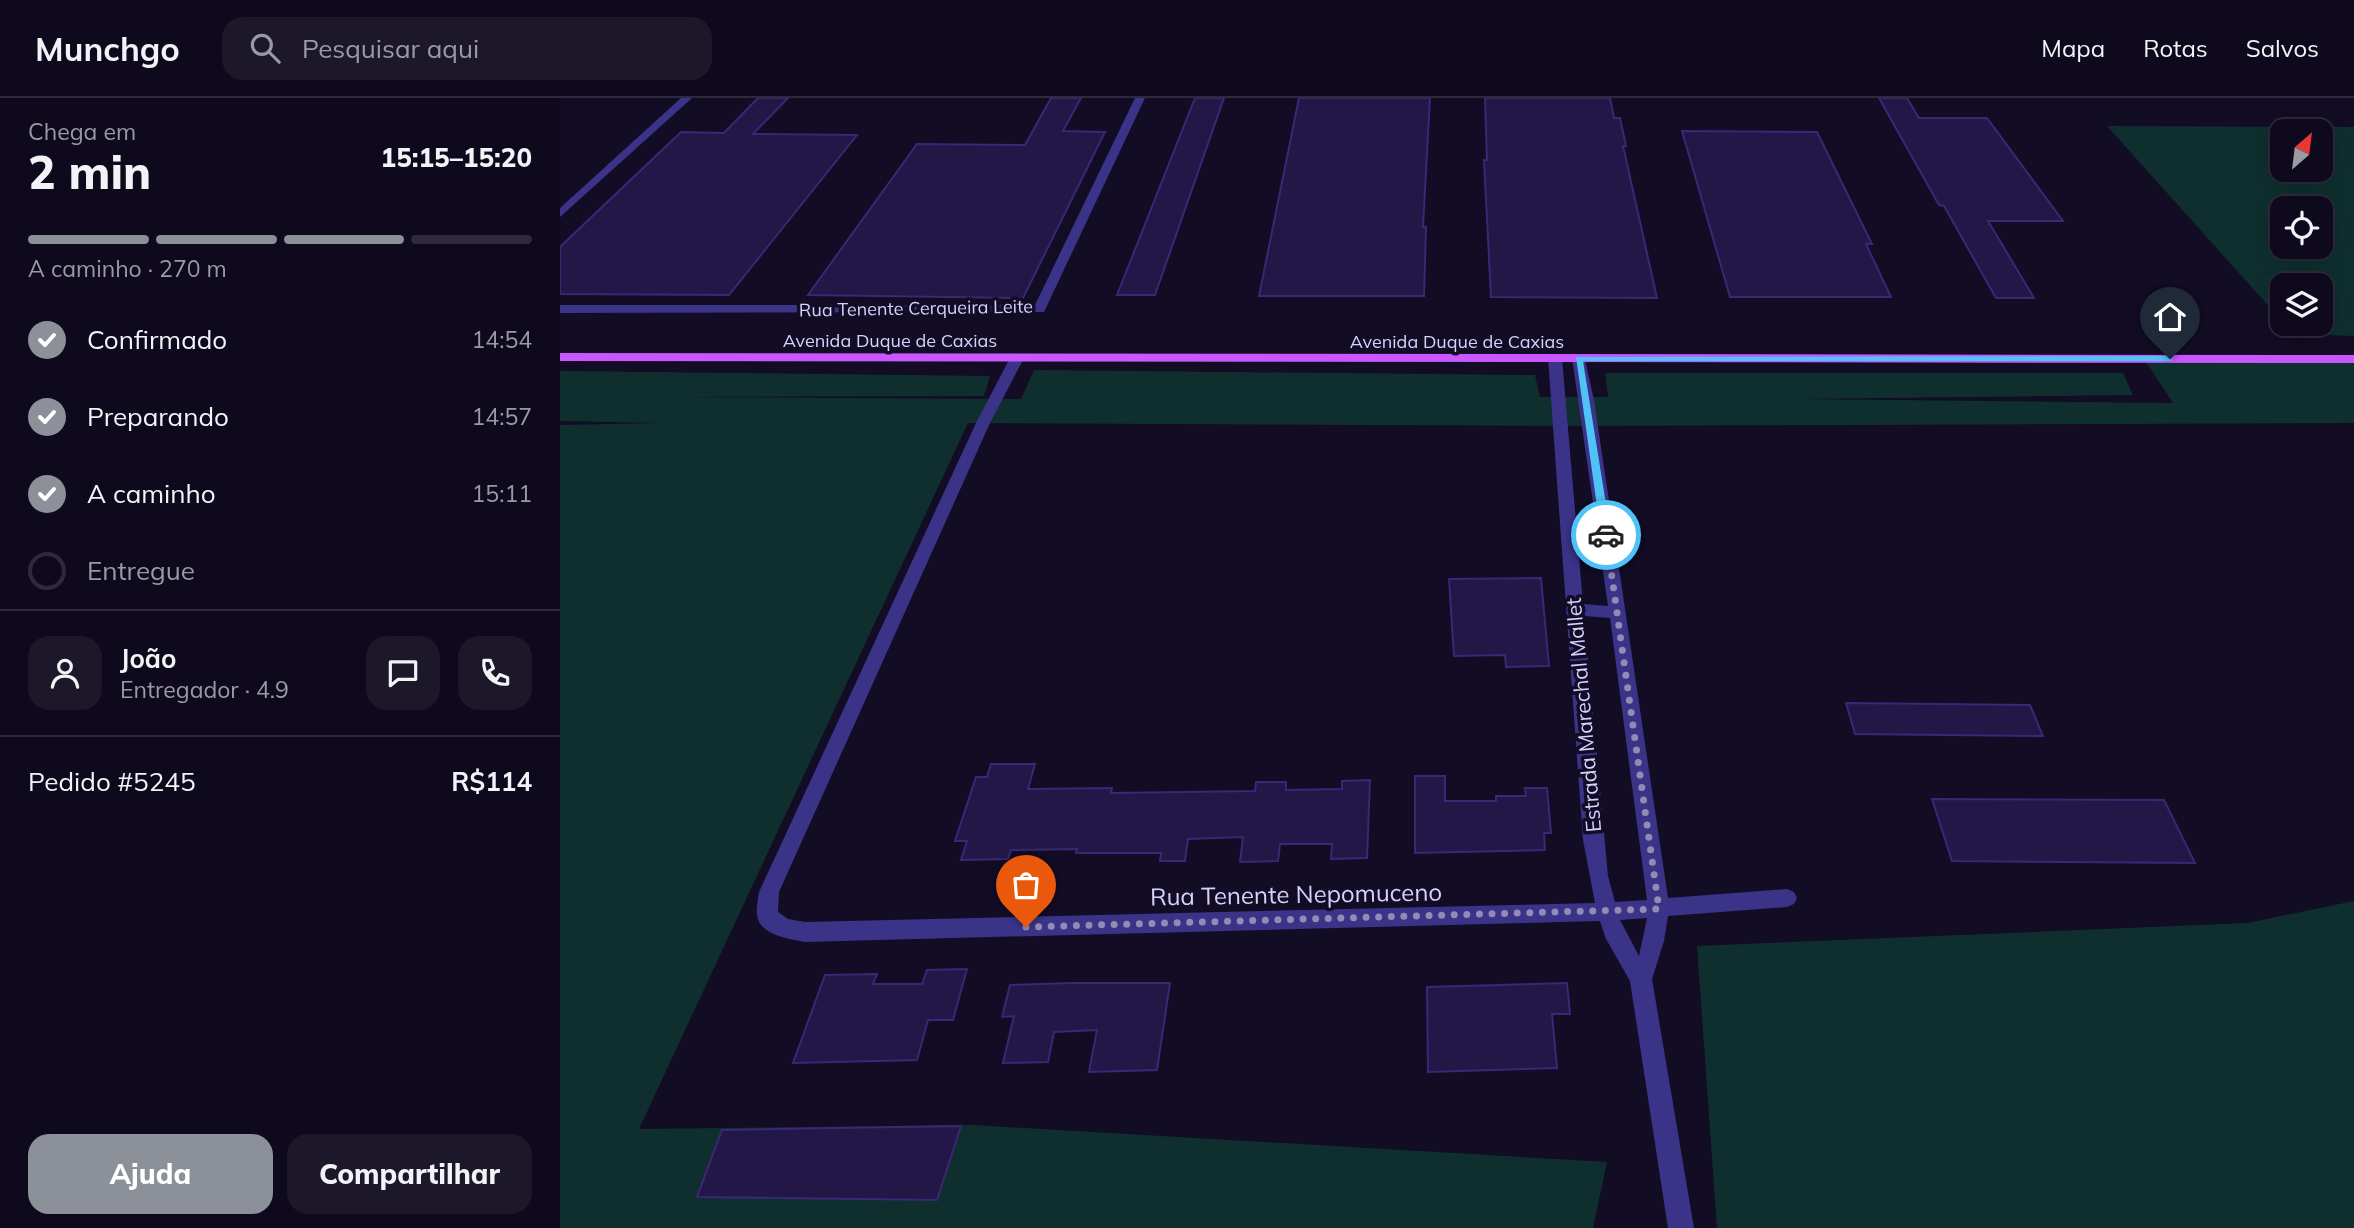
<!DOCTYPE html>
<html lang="pt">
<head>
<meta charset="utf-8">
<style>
  :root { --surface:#0e091c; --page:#1c1729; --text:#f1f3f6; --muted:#9b9aa3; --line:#2e2a3b; --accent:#8c9099 }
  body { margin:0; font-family:Mulish,sans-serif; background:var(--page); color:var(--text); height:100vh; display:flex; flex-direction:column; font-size:26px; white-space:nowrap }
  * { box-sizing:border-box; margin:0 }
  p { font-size:23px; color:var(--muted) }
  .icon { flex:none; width:38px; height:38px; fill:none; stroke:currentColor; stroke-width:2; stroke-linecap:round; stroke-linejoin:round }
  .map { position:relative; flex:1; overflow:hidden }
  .drawer { display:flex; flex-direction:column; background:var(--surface); width:560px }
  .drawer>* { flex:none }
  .needle { width:46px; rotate:28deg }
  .tools { position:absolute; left:1710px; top:21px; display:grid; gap:14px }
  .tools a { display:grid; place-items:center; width:63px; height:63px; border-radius:14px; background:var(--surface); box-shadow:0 4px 18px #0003,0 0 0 2px var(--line); font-size:35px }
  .pin { position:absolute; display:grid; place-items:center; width:60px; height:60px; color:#fff; margin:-72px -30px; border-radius:50% 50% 50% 0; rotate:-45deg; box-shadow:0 0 7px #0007 }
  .pin .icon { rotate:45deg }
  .courier { position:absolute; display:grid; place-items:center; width:70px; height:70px; margin:-35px; border:5px solid #4fc3f7; border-radius:50%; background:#fff; color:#222; box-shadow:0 2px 9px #0007 }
  .overview em { font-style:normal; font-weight:800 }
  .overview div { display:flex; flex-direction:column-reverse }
  .overview { display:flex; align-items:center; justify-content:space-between; height:119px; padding:0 28px }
  h1 { font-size:46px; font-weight:800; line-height:52px }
  .bar { display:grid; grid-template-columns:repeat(4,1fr); gap:10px 7px; align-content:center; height:84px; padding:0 28px }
  .bar i { height:9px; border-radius:5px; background:var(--line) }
  .bar .active { background:var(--accent) }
  .bar p { grid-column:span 4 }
  .line { display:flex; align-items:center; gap:18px; padding:0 28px; border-top:2px solid var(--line) }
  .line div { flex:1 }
  .round { display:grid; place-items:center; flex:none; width:74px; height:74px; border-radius:21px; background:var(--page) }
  ol { padding:0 28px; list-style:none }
  li { display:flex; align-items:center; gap:21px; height:77px }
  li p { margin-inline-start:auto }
  li .icon { padding:7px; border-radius:50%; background:var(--accent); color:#fff; stroke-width:4 }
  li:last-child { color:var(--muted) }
  li i { width:38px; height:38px; border:4px solid var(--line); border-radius:50% }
  .action { display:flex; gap:14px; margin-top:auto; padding:14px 28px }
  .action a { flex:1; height:80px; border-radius:21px; background:var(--accent); color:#fff; font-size:28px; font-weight:800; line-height:80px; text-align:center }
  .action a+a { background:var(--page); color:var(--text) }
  header { display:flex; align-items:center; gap:42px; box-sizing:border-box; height:98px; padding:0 35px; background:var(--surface); border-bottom:2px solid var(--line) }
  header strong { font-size:33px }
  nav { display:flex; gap:38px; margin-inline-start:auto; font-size:24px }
  .search { width:490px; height:63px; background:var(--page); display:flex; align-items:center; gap:18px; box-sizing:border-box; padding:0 24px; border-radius:21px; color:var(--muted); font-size:26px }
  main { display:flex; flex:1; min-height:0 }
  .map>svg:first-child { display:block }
  .green { fill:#0f2f2f; fill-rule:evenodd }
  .building { fill:#231747; stroke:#3a2775; stroke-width:2 }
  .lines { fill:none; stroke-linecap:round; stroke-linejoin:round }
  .minor { fill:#3b3388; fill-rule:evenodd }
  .primary { fill:#c857ff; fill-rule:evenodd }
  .route { fill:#4fc3f7 }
  .done { stroke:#938bb3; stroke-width:7; stroke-dasharray:0 12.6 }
  .labels { text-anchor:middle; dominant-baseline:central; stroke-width:7; stroke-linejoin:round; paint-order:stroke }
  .far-street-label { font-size:18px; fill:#d8d0ff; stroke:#120c25 }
  .street-label { font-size:21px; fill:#d8d0ff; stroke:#120c25 }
  .near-street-label { font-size:24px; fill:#d8d0ff; stroke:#120c25 }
</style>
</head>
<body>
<header>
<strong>Munchgo</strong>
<div class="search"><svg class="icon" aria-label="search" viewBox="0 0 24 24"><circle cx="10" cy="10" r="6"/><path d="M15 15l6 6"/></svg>Pesquisar aqui</div>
<nav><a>Mapa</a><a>Rotas</a><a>Salvos</a></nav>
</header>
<main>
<section class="drawer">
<div class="overview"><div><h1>2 min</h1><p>Chega em</p></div><em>15:15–15:20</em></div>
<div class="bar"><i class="active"></i><i class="active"></i><i class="active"></i><i></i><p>A caminho · 270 m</p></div>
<ol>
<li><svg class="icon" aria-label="check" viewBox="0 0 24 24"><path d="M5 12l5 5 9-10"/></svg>Confirmado<p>14:54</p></li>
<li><svg class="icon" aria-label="check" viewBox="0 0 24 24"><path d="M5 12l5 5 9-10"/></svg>Preparando<p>14:57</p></li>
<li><svg class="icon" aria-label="check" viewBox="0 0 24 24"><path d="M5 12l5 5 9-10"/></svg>A caminho<p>15:11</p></li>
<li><i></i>Entregue</li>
</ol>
<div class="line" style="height:126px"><a class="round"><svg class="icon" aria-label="person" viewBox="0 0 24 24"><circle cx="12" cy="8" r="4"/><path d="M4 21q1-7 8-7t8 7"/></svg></a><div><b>João</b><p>Entregador · 4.9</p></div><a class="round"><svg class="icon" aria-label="chat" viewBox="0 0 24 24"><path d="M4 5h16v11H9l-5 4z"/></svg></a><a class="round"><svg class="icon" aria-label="phone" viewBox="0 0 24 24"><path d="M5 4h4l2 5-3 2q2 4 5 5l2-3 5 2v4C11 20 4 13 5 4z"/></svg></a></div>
<div class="line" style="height:91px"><div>Pedido #5245</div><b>R$114</b></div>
<div class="action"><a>Ajuda</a><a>Compartilhar</a></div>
</section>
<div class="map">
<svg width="1794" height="1130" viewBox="0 0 1794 1130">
  <rect width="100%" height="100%" fill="#120c25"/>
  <path class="green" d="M 1547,28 L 1794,29 L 1794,238 L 1734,236 L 1724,226 L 1760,226 L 1760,187 L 1722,187 L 1722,223 ZM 1722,33 L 1760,33 L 1760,72 L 1722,72 ZM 1722,110 L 1760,110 L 1760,149 L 1722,149 Z
    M 1584,261 L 1794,263 L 1794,325 L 1000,328 L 408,325 L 79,1031 L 412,1027 L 1047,1064 L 1033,1130 L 0,1130 L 0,327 L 99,325 L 0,323 L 0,273 L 430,278 L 424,298 L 110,299 L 461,301 L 474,272 L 975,277 L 980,299 L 1048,299 L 1045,275 L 1563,275 L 1573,297 L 1240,301 L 1613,305 Z
    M 1794,803 L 1794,1130 L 1157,1130 L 1137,848 L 1687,825 Z"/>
  <path class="building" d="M 198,0 L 228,0 L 193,36 L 297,37 L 169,197 L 0,196 L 0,149 L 121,34 L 164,35 Z
    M 491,0 L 521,0 L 503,33 L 545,34 L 463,200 L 248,197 L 357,46 L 465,47 Z
    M 635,0 L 664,0 L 595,197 L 557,197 Z
    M 739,0 L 870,0 L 863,129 L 866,129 L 864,198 L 699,198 Z
    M 925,0 L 1050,0 L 1054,20 L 1060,20 L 1066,48 L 1063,48 L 1097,200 L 931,199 L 924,62 L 927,62 Z
    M 1319,0 L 1347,0 L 1359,20 L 1427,20 L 1503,123 L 1428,123 L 1474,200 L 1436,200 L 1384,108 L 1379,107 Z
    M 1122,33 L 1257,34 L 1312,146 L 1306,146 L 1331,199 L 1170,199 Z
    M 981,480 L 989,568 L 946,569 L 945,557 L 894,558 L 889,481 Z
    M 1286,605 L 1470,607 L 1483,638 L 1295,636 Z
    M 431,666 L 475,666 L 468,691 L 552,690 L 551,695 L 695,693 L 696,684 L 726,684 L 726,692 L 782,691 L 782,683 L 810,682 L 807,760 L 771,761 L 772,746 L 720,746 L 718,763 L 680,764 L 683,739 L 628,741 L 625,763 L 600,763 L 601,755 L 516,755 L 517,751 L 451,752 L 448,761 L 401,762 L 407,743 L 395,743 L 416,679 L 427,679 Z
    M 855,678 L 885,678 L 885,703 L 936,703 L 936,698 L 966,698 L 965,690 L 987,690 L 991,735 L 984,735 L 985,752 L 855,755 Z
    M 1372,701 L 1604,702 L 1635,765 L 1392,763 Z
    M 407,871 L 393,922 L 368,922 L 357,962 L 233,965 L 265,877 L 317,876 L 313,886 L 362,886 L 367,872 Z
    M 513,885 L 610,885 L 597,972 L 529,974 L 537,932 L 494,934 L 488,964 L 443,965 L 454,918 L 442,919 L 450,887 Z
    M 1007,885 L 1010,916 L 992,916 L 997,970 L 868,974 L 867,889 Z
    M 401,1028 L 377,1102 L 137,1099 L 162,1032 Z"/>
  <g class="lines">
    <path class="minor" d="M 121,0 L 132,0 L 0,119 L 0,110 Z
      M 575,0 L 585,0 L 484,214 L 0,215 L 0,207 L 475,207 Z
      M 457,256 L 464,260 L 430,325 L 219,794 L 218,814 L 228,821 L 245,824 L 1035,805 L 1023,742 L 988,260 L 995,256 L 1002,260 L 1023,506 L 1048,508 L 1012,260 L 1019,256 L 1024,257 L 1034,302 L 1108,800 L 1227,791 L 1234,794 L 1237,800 L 1234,806 L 1227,809 L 1108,818 L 1104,843 L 1092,881 L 1134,1130 L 1108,1130 L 1070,883 L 1046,841 L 1040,823 L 245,844 C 230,841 199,837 197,817 C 196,810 198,801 199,794 L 416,325 L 450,260 ZM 1024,518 L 1050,520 L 1087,802 L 1055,804 L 1048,778 ZM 1087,820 L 1079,858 L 1060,822 Z"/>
    <path class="primary" d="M 0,255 L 1794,257 L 1794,265 L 0,263 Z"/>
  </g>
  <path class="route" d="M 1610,258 L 1613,263 L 1023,263 L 1051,437 L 1046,441 L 1041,437 L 1016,259 Z"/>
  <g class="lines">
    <path class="done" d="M 466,829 L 1099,811 L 1046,437"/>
  </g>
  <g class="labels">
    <g class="far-street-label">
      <text transform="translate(356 210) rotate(-1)">Rua Tenente Cerqueira Leite</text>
      <text x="330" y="242">Avenida Duque de Caxias</text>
      <text x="897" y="243">Avenida Duque de Caxias</text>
    </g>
    <g class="street-label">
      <text transform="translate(1023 617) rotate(-95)">Estrada Marechal Mallet</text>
    </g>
    <g class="near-street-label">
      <text transform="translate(736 796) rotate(-1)">Rua Tenente Nepomuceno</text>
    </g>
  </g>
</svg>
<div class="tools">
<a><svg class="needle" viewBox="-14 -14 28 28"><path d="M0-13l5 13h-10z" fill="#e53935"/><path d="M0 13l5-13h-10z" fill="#9b9aa3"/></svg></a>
<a><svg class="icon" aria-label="locate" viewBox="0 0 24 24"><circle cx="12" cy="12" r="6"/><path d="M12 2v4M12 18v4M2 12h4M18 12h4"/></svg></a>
<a><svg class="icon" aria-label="layers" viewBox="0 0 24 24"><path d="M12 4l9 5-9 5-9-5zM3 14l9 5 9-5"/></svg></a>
</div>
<div class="pin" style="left:466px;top:829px;background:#ea580c"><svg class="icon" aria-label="bag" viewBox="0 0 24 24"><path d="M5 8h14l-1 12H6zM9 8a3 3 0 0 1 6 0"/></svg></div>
<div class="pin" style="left:1610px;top:261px;background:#1f2937"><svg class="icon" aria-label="home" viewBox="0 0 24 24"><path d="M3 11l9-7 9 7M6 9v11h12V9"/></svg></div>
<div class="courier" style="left:1046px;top:437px"><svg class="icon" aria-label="car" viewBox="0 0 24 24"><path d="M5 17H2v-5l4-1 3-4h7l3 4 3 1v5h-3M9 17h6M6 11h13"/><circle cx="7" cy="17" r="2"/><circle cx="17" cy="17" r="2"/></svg></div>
</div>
</main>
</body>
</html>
